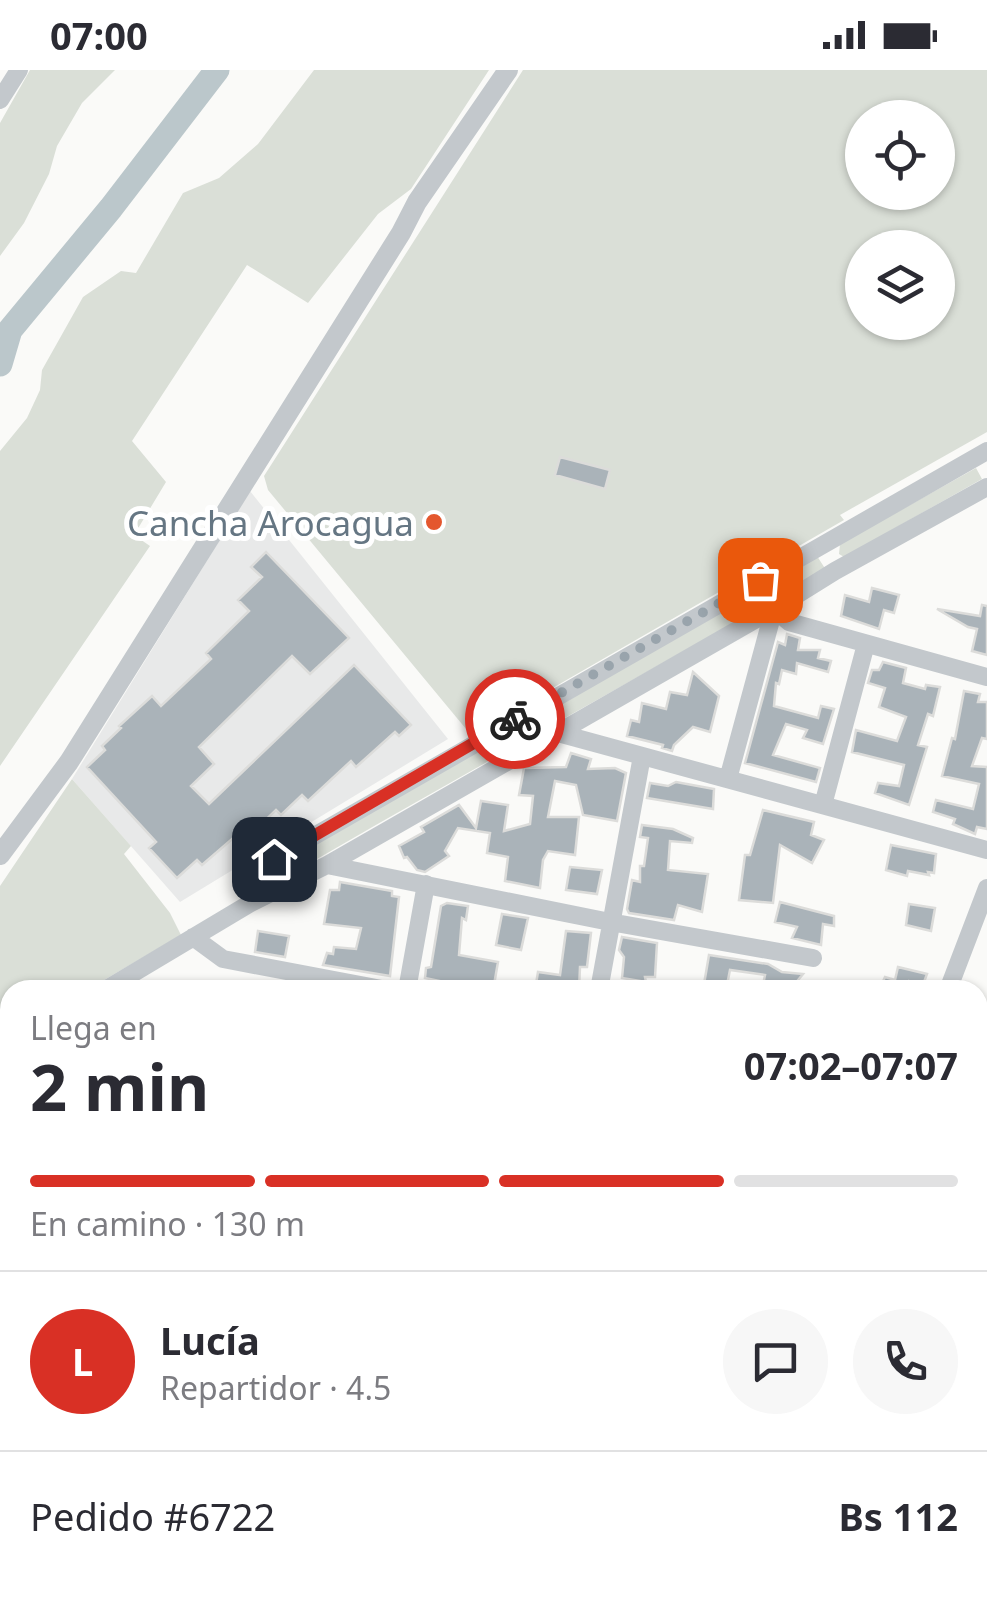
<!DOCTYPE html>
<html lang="es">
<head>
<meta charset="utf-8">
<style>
  :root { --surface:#fff; --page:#f7f7f7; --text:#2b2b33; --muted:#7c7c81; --line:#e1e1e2; --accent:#d93025 }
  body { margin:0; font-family:"Noto Sans",sans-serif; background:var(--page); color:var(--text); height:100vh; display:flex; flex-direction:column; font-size:38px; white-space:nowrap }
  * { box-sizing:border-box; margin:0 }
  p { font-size:32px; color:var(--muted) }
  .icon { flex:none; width:55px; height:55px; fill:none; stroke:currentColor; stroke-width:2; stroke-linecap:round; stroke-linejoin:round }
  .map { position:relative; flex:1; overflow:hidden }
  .sheet { position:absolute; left:0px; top:910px; width:988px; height:620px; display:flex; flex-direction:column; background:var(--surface); border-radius:30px 30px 0 0; box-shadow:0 2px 8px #0004 }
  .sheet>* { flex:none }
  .buttons { position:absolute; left:845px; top:30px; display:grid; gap:20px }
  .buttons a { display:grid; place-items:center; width:110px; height:110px; border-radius:50%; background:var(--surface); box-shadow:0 2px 8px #0004; font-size:50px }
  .pin { position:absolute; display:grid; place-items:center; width:85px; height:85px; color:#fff; margin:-42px; border-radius:20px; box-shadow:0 5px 15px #0006 }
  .courier { position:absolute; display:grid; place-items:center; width:100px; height:100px; margin:-50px; border:8px solid #d93025; border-radius:50%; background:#fff; color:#222; box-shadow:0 2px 12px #0007 }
  .overview em { font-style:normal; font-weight:700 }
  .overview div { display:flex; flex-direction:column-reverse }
  .overview { display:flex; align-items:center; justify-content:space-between; height:170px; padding:0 30px }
  h1 { font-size:65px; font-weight:700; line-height:75px }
  .bar { display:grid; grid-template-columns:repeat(4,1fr); gap:15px 10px; align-content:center; height:120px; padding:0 30px }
  .bar i { height:12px; border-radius:8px; background:var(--line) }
  .bar .active { background:var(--accent) }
  .bar p { grid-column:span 4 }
  .line { display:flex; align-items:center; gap:25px; padding:0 30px; border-top:2px solid var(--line) }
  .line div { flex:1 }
  .round { display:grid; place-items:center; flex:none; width:105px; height:105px; border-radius:52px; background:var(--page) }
  .status { display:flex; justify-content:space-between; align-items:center; height:70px; padding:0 50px; background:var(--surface); direction:ltr }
  .status svg { height:28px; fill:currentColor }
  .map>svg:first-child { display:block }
  .built { fill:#e8e9e9 }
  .green { fill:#dadfd7; fill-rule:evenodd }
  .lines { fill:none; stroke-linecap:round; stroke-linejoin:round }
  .river { stroke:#bbc7cb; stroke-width:25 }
  .building { fill:#aab3b9; stroke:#dcdcda; stroke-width:2.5 }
  .minor { stroke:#c3c8cc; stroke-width:18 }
  .tertiary { stroke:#c3c8cc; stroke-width:20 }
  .done { stroke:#99a4ac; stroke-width:10; stroke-dasharray:0 18 }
  .route { stroke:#d93025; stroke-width:12 }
  .poi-dot { fill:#e4572e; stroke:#fff; stroke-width:4 }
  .labels { text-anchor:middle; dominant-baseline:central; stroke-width:10; stroke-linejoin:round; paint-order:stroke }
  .poi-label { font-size:35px; fill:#657683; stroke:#fff; text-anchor:end }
</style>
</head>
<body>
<div class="status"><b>07:00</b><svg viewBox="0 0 49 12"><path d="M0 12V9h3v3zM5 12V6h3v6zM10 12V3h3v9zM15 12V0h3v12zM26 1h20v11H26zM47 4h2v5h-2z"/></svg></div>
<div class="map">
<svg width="987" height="1530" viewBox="0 0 987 1530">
  <rect width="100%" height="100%" fill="#fafaf8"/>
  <path class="built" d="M 250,421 L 448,669 L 180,832 L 72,709 Z
    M 110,1520 L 252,1520 L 249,1530 L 107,1530 Z
    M 281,1520 L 401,1520 L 398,1530 L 277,1530 Z"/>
  <path class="green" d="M 30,0 L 115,0 L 82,33 L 57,76 L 49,104 L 24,153 L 0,186 L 0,53 Z
    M 314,0 L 489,0 L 411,119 L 378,144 L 308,233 L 247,195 L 132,371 L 166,412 L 134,465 L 150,476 L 0,696 L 0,381 L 27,348 L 40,320 L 42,300 L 83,227 L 121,201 L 136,203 L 183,123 L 219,108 L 258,74 Z
    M 523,0 L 987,0 L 987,362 L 840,445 L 844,450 L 471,665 L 268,420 L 264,406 ZM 862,48 L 938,48 L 938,122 L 862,122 ZM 862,178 L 938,178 L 938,252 L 862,252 Z
    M 976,398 L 982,409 L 844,487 L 839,484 L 840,474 Z
    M 817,486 L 826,500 C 640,607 452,710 267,818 L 282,793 Z
    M 72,709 L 131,776 L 124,784 L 170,843 L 181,865 L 87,920 L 10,920 L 10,965 L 0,971 L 0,816 Z"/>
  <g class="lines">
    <path class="river" d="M 0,294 L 10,260 L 111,138 L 217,0"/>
  </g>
  <path class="building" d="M 560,387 L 610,400 L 605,419 L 555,405 Z
    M 266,482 L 349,568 L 310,604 L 292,586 L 199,677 L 214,694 L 191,716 L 209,734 L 354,595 L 411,655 L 399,666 L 395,662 L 356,697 L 351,691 L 308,731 L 302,725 L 281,745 L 276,740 L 252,763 L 246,757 L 202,795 L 197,790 L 177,808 L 149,778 L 156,772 L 87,697 L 105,680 L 102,676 L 121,658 L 119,656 L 152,626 L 161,636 L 211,589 L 206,583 L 249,541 L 238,530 L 262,507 L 251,497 Z
    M 872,518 L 899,525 L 894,543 L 884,540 L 879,559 L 841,546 L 845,525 L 869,532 Z
    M 982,535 L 987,536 L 987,585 L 972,581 L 977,559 L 968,557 L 937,539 L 980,546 Z
    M 787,564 L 800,568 L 798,580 L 820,580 L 818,588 L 831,591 L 828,602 L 797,593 L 796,604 L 782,600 L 779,614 L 776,613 L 774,636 L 818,648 L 821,636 L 834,639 L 823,674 L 803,668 L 807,660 L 786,654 L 773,685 L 820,698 L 816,712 L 745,693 L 778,572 L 785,575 Z
    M 883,592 L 906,598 L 903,613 L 925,619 L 926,615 L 940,617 L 933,646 L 928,644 L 918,675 L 927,677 L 909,735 L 875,723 L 878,713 L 899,716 L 904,695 L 852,682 L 856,660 L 897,671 L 906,647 L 879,637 L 885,618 L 868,613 L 872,600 L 879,600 Z
    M 693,602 L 719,626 L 710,662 L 693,657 L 674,675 L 672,681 L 662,678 L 663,675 L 627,666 L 631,650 L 639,652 L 642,633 L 666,639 L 670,622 L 687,625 Z
    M 964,621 L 980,624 L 978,632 L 987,632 L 987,669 L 982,668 L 972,696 L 987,697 L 987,759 L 977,757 L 975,764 L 953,754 L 955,749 L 933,742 L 936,730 L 973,739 L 979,714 L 942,706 L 952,668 L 955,669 Z
    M 571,683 L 591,689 L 588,699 L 615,698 L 626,703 L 617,751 L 583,745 L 576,715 L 555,711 L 548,747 L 579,747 L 575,785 L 548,781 L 543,790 L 540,818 L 505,811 L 508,787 L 487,783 L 490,763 L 458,758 L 445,781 L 449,786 L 425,802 L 417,800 L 407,787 L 404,788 L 399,776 L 424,762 L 421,757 L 459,735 L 476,758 L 481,731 L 508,735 L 504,761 L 530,754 L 533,726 L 519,725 L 524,698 L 566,697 Z
    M 676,712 L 714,719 L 713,739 L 647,728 L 650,713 L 668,716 Z
    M 763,740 L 814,752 L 811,765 L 824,770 L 812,793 L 780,775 L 773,833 L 739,830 L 745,785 L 750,785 Z
    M 642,755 L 673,759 L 693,768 L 692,773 L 670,771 L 668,800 L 708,804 L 702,842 L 678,835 L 674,850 L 629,843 L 627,839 L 632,810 L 640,812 L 640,796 L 644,796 L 648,768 L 640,767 Z
    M 891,775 L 936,784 L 934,803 L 928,802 L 929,805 L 908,801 L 907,806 L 886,800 Z
    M 570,797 L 602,800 L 597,824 L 566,820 Z
    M 340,812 L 392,821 L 392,826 L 399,827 L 390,906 L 323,895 L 327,883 L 333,884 L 334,877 L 356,879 L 361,858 L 324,854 L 330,820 L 339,820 Z
    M 780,832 L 834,846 L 834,856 L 823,854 L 821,875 L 792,868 L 797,857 L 775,852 Z
    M 447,833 L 468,836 L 466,850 L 462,848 L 459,885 L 498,892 L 494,915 L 484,913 L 482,920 L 425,908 L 426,898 L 431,897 L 441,836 Z
    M 909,834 L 935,838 L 931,861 L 906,855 Z
    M 502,844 L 528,848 L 521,880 L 496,875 Z
    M 258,861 L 289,866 L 285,887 L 255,882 Z
    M 566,861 L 591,863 L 587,897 L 580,897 L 579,920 L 535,920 L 538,902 L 560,905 Z
    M 622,867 L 657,873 L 655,907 L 645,907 L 646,912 L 622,908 L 624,887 L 619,880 Z
    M 709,885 L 768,894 L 782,902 L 803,904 L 790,920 L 762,920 L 765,905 L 730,900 L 726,920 L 703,920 Z
    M 898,897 L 927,904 L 923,915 L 912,912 L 920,920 L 879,920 L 885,907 L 895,910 Z"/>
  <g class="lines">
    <path class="minor" d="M 0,30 L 19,0
      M 558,663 L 987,780
      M 728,709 L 774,539 L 789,552 L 987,607
      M 823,735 L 866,574
      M 327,795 L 610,852 L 813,888
      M 249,834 L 274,789 L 987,381
      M 193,867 L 223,889 L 387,920
      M 105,920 L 249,834 L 327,795 L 774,539 L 835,501 L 987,417
      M 407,920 L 426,814
      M 599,920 L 642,686
      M 948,920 L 987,818
      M 0,980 L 10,975
      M 978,1002 L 987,1007
      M 0,1060 L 10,1067
      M 21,1530 L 25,1520
      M 266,1530 L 270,1520
      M 510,1530 L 514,1520
      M 762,1530 L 766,1520"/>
    <path class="tertiary" d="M 0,785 L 69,692 L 401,163 L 417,132 L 508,0
      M 0,1227 L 10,1230
      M 978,1508 L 987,1511"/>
  </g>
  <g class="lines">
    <path class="done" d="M 515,649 L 760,510"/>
    <path class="route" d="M 274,789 L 515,649"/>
  </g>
  <circle class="poi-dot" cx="434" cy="452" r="10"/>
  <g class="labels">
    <g class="poi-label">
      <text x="414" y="452">Cancha Arocagua</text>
    </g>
  </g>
</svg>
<div class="buttons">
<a><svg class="icon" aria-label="locate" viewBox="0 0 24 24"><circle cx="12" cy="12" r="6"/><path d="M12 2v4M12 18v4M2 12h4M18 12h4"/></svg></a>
<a><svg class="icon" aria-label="layers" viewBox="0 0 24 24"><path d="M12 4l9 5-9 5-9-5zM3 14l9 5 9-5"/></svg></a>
</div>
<div class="pin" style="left:760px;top:510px;background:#ea580c"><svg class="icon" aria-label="bag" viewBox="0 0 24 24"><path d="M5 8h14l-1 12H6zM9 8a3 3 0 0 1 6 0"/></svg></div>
<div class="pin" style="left:274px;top:789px;background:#1f2937"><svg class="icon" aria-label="home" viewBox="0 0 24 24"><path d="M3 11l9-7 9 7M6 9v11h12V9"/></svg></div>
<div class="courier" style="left:515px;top:649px"><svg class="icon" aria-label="bike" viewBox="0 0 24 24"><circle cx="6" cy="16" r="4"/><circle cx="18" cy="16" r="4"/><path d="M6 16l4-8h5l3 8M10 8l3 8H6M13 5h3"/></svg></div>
<section class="sheet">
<div class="overview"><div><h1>2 min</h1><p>Llega en</p></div><em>07:02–07:07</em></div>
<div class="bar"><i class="active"></i><i class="active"></i><i class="active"></i><i></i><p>En camino · 130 m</p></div>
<div class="line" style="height:180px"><b class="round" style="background:var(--accent);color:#fff">L</b><div><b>Lucía</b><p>Repartidor · 4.5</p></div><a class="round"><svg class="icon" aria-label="chat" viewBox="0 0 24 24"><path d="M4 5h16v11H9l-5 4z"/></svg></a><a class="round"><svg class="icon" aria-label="phone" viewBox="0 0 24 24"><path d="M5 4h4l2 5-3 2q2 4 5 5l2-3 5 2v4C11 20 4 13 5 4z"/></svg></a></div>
<div class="line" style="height:130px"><div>Pedido #6722</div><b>Bs 112</b></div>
</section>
</div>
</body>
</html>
